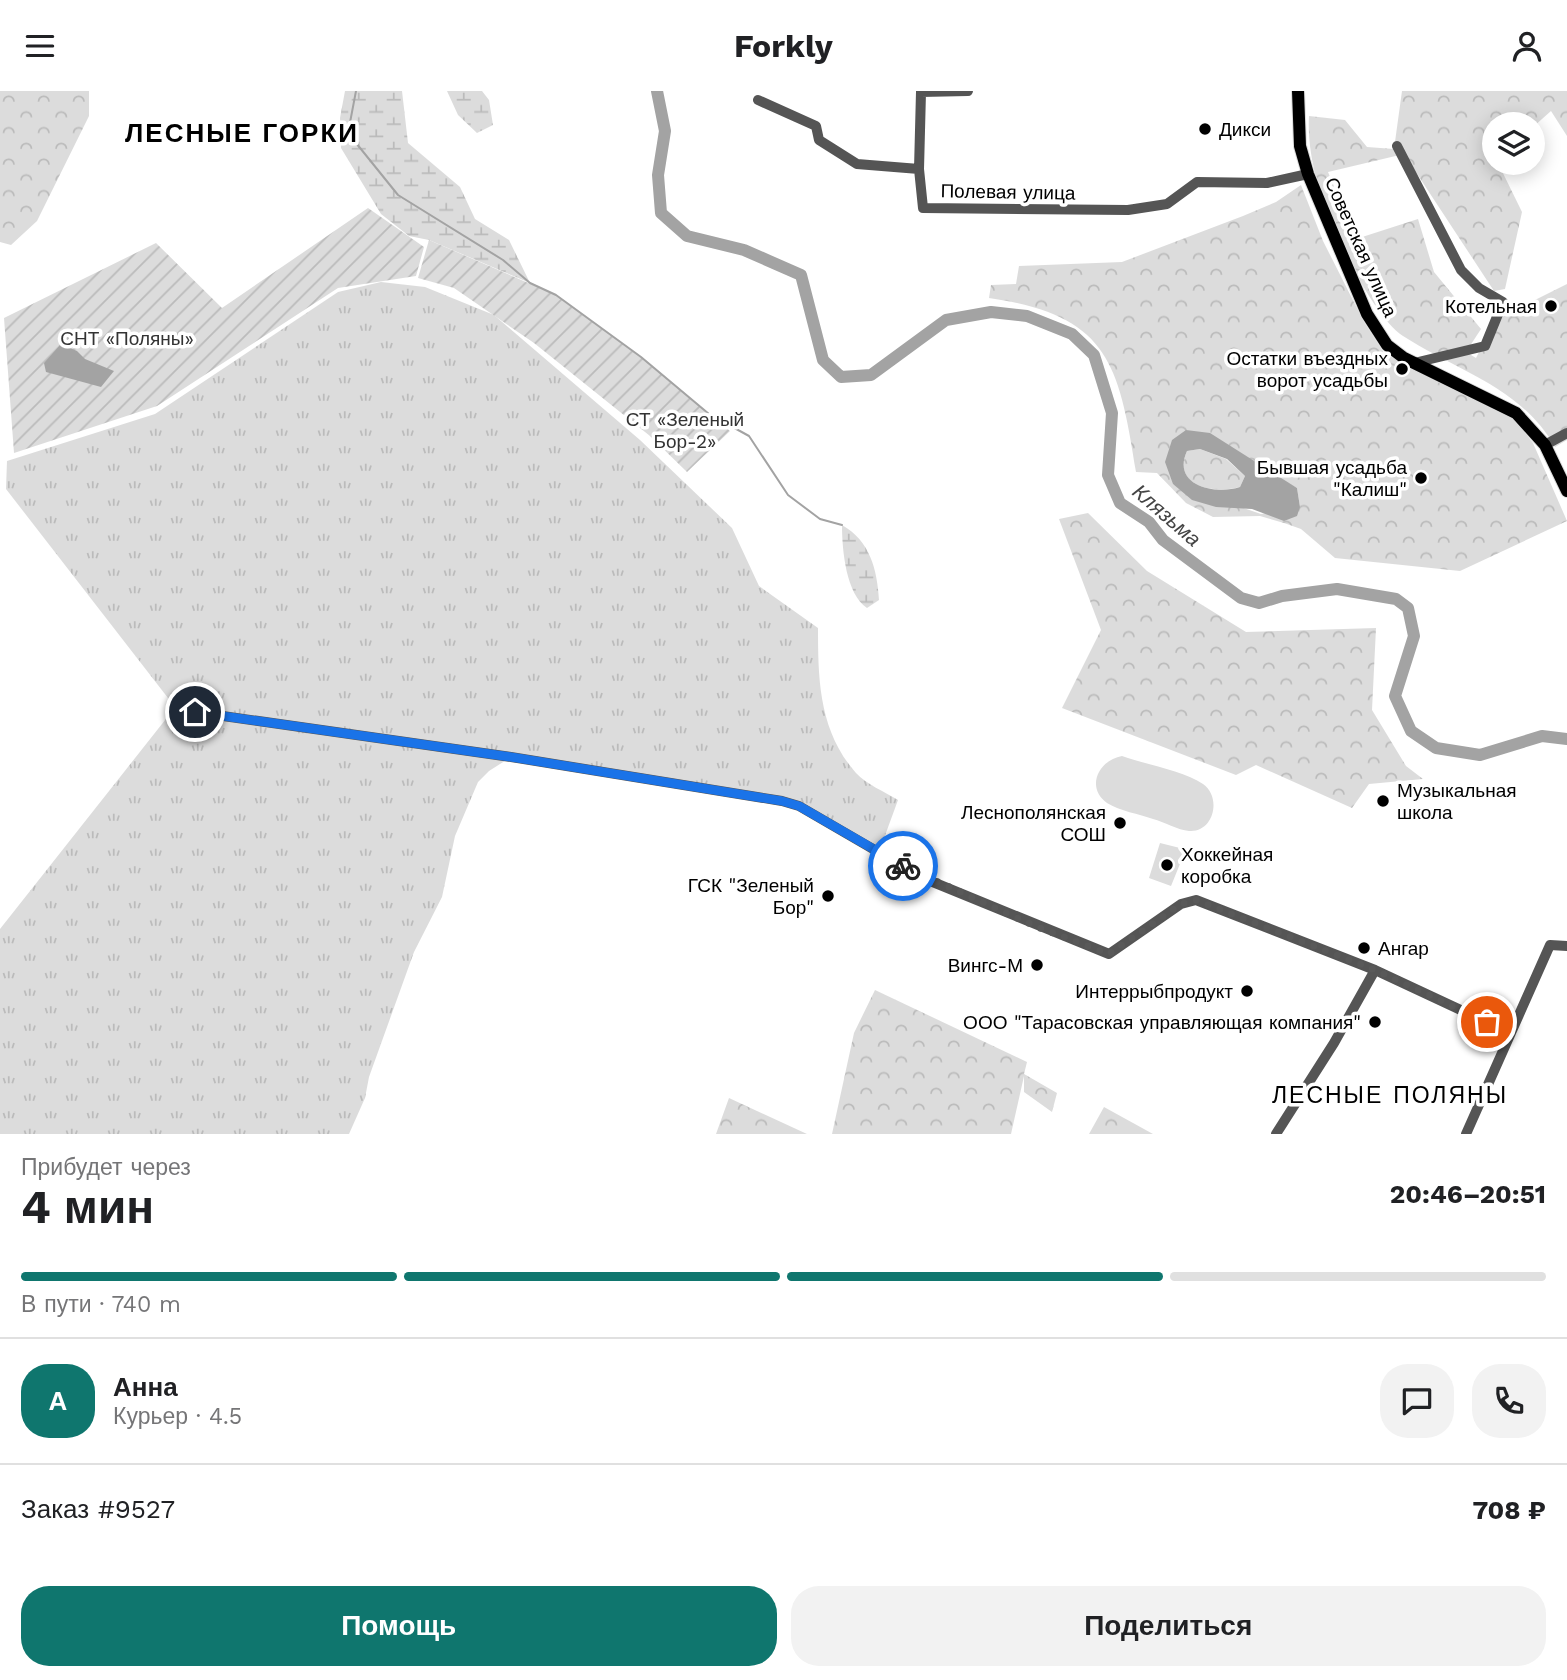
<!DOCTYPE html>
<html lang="ru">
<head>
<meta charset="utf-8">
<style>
  :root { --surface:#fff; --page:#f2f2f2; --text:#202124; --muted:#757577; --line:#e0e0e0; --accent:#0f766e }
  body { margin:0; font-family:"Work Sans",sans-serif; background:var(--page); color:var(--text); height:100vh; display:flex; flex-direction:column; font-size:26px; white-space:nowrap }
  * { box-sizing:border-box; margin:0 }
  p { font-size:23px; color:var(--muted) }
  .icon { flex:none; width:38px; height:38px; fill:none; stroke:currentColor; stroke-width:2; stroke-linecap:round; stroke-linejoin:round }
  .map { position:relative; height:1043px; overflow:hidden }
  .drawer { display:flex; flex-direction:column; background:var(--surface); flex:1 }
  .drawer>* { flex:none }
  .buttons { position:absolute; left:1482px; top:21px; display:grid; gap:14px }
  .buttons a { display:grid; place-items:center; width:63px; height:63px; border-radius:50%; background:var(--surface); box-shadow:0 4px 18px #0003; font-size:35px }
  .pin { position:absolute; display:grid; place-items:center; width:60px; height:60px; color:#fff; margin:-30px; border:4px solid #fff; border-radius:50%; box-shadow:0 2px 7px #0007 }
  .courier { position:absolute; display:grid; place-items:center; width:70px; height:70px; margin:-35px; border:5px solid #1a73e8; border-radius:50%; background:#fff; color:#222; box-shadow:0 2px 9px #0007 }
  .headline em { font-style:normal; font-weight:700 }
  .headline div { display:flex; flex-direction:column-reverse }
  .headline { display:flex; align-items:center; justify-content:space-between; height:119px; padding:0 21px }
  h1 { font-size:46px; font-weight:700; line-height:52px }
  .bar { display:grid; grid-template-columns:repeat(4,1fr); gap:10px 7px; align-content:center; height:84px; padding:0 21px }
  .bar i { height:9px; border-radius:5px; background:var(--line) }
  .bar .active { background:var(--accent) }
  .bar p { grid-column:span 4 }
  .line { display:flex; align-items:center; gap:18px; padding:0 21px; border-top:2px solid var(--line) }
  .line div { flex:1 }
  .round { display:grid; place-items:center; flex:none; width:74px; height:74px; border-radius:28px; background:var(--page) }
  .primary-button { display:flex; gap:14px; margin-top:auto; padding:14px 21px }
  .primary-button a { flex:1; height:80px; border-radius:28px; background:var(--accent); color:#fff; font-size:28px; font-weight:700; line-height:80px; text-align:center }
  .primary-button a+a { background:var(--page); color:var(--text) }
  header { display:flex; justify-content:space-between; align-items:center; height:91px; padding:0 21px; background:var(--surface); font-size:32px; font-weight:700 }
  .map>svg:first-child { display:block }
  .grass { fill:url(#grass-tufts) }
  .forest { fill:url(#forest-crowns); fill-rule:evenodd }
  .wetland { fill:url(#wetland-marsh) }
  .garden { fill:url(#garden-furrows) }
  .pitch { fill:#dcdcdc }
  .water { fill:#a3a3a3; fill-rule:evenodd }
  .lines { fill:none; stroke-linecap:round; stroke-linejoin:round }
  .stream { stroke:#a3a3a3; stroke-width:2 }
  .river { stroke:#a3a3a3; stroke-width:12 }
  .major-casing { stroke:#dbdbdb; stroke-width:14 }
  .minor { stroke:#555; stroke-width:10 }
  .major { stroke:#000; stroke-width:12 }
  .done { stroke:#595959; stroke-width:7; stroke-dasharray:0 12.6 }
  .route { stroke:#1a73e8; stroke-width:9 }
  .poi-dot { fill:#000; stroke:#fff; stroke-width:2.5 }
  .labels { text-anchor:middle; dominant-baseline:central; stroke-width:7; stroke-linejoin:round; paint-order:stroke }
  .poi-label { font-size:19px; fill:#000; stroke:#fff; text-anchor:end }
  .street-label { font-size:19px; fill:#000; stroke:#fff }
  .park-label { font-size:19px; fill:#333; stroke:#fff }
  .water-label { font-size:21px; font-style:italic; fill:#444; stroke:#fff }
  .quarter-label { font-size:23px; letter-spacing:2px; fill:#000; stroke:#fff }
  .district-label { font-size:26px; font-weight:bold; letter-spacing:2px; fill:#000; stroke:#fff }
</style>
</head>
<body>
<header><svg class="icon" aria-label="menu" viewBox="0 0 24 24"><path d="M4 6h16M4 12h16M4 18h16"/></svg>Forkly<svg class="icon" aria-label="person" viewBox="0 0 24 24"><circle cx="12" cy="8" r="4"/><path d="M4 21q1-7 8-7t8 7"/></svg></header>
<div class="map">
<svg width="1567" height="1043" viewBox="0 0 1567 1043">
  <defs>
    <pattern id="grass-tufts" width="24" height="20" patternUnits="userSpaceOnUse" patternTransform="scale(1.75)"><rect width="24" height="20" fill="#dcdcdc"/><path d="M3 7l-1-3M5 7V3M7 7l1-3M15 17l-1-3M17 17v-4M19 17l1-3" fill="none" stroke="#bbb"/></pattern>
    <pattern id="forest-crowns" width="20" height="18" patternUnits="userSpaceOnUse" patternTransform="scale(1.75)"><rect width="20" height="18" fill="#dcdcdc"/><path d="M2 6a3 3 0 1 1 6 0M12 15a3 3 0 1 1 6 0" fill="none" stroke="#bbb"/></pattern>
    <pattern id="wetland-marsh" width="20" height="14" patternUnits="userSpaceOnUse" patternTransform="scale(1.75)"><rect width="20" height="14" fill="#dcdcdc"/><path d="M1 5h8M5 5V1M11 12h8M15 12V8" fill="none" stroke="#bbb"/></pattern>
    <pattern id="garden-furrows" width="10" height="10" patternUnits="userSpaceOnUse" patternTransform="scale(1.75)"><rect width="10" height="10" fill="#dcdcdc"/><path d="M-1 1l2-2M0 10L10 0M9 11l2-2" fill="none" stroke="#bbb"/></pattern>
  </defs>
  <rect width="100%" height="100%" fill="#fff"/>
  <path class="grass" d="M 381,191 L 425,196 L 494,224 L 640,349 L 732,437 L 759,495 L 818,537 C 818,589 819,640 856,682 C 866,693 885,701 898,709 L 879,761 L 799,715 L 511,666 L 489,680 L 478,691 L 455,745 L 442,806 L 414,861 L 369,986 L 365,1007 L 349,1043 L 0,1043 L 0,838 L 173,619 L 168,607 L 6,398 L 7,370 L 155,323 L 338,201 Z"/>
  <path class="forest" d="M 0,0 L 89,0 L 89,25 L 37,130 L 11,154 L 0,151 Z
    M 1402,0 L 1567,0 L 1567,45 L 1551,20 L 1533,36 L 1533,33 L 1494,33 L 1494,72 L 1498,72 L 1522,121 L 1505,198 L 1494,200 L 1404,63 L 1328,81 L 1356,148 L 1418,128 L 1434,181 L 1481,238 L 1466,261 L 1476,267 L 1495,229 L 1567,193 L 1567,349 L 1555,356 C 1521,296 1457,280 1403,245 C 1368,222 1323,119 1314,78 C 1310,60 1308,43 1309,25 L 1345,29 L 1367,56 L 1394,58 Z
    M 1301,94 L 1323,150 L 1364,231 L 1384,262 L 1513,326 L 1533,352 L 1567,430 L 1460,480 L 1335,467 L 1301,438 L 1284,432 L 1260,425 L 1213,426 L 1186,412 L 1157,382 L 1136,381 C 1119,272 1108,224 989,207 L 991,194 L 1016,193 L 1019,175 L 1122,171 L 1243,125 L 1276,111 ZM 1186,339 L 1297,397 L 1300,416 L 1261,423 L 1173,393 Z
    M 1200,358 L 1226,368 L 1245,385 L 1240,396 C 1216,403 1171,396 1187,360 Z
    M 1088,422 L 1147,480 L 1246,541 L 1376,537 L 1372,619 L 1406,675 L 1423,688 L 1369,693 L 1352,717 L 1256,674 L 1236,684 L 1062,617 L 1101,539 L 1059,428 Z
    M 875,899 L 1027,971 L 1024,983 L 1057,1002 L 1052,1021 L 1024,1001 L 1024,985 L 1011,1043 L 832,1043 L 854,942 Z
    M 729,1007 L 807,1043 L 716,1043 Z
    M 1104,1016 L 1153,1043 L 1089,1043 Z"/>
  <path class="wetland" d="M 345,0 L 402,0 L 408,52 L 460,96 L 475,128 L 509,149 L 530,192 L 429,149 L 409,145 L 381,123 L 341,57 L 340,27 Z
    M 447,0 L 482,0 L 489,9 L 493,34 L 477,42 L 458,24 Z
    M 842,434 C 870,450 877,478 879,509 L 867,517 C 846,503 842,459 842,434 Z"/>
  <path class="garden" d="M 368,117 L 424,156 L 416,185 L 338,197 L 157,315 L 14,362 L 4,227 L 156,152 L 222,217 Z
    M 429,149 L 556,204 L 641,266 L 730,340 L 687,381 L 650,345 L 534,252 L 454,197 L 418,187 Z"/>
  <path class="pitch" d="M 1122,665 C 1144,673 1184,680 1203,693 C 1222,706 1214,742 1189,740 C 1178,739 1164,731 1153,728 C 1139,723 1120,720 1107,712 C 1085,696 1099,669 1122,665 Z
    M 1160,752 L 1180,757 L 1184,763 L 1171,795 L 1149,787 Z"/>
  <path class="water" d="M 61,253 L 77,260 L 85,268 L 114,280 L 101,296 L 46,281 L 44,272 Z
    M 1186,339 L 1210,342 L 1297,397 L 1300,416 L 1297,425 L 1284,430 L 1252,418 L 1216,416 L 1192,409 L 1173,393 L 1165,371 L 1172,349 ZM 1200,358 L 1227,368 L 1245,385 L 1240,396 C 1216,404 1171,395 1187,360 Z"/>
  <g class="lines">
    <path class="stream" d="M 356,0 L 348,42 L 398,104 L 503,169 L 530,192 L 556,204 L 641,266 L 709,323 L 749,345 L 788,404 L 820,428 L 842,434"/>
    <path class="river" d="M 657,0 L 665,40 L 658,84 L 661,122 L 687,145 L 744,159 L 801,184 L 823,269 L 841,286 L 871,284 L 946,229 L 991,221 L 1027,225 L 1072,243 L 1094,264 L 1112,322 L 1108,384 L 1120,412 L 1149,431 L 1163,449 L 1241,507 L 1259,512 L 1282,505 L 1337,498 L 1396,508 L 1408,517 L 1414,545 L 1395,605 L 1411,640 L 1436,657 L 1480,664 L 1542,645 L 1567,648"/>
    <g class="major-casing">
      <path id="major" d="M 1298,0 L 1300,55 L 1308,83 L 1367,223 L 1387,254 L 1404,267 L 1516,322 L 1545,354 L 1567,400"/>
    </g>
    <path class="minor" d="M 758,9 L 816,35 L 819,49 L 857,73 L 919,78 L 923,117 L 1128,119 L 1167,113 L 1197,91 L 1267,92 L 1308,83
      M 1397,55 L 1461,179 L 1479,197 L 1503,211 L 1485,255 L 1414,272
      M 919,78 L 921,1 L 968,0
      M 1545,354 L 1567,342
      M 195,621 L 511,666 L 782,710 L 799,715 L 923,787 L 1109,863 L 1181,813 L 1196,809 L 1375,879 L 1510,942
      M 1276,1043 L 1334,952 L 1375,879
      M 1466,1043 L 1550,854 L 1567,855"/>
    <use href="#major" class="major"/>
  </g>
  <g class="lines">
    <path class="done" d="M 903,775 L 1035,835 L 1109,863 L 1181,813 L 1196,809 L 1375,879 L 1487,931"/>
    <path class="route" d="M 195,621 L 511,666 L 782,710 L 799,715 L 903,775"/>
  </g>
  <g class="poi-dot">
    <circle cx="1205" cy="38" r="7"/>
    <circle cx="1551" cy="215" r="7"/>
    <circle cx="1402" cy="278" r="7"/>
    <circle cx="1421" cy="387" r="7"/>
    <circle cx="1383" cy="710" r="7"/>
    <circle cx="1120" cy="732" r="7"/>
    <circle cx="1167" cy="774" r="7"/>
    <circle cx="828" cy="805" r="7"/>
    <circle cx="1364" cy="857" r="7"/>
    <circle cx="1037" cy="874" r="7"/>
    <circle cx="1247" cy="900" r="7"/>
    <circle cx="1375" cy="931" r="7"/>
  </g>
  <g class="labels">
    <g class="poi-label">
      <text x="1219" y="38" text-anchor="start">Дикси</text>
      <text x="1537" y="215">Котельная</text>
      <text x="1388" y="267">Остатки въездных<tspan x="1388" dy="22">ворот усадьбы</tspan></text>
      <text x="1407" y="376">Бывшая усадьба<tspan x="1407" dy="22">"Калиш"</tspan></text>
      <text x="1397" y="699" text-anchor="start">Музыкальная<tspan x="1397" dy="22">школа</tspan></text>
      <text x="1106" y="721">Леснополянская<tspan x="1106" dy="22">СОШ</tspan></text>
      <text x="1181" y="763" text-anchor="start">Хоккейная<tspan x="1181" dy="22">коробка</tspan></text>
      <text x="814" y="794">ГСК "Зеленый<tspan x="814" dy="22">Бор"</tspan></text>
      <text x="1378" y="857" text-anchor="start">Ангар</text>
      <text x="1023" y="874">Вингс-М</text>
      <text x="1233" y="900">Интеррыбпродукт</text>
      <text x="1361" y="931">ООО "Тарасовская управляющая компания"</text>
    </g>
    <g class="street-label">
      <text transform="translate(1008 101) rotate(1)">Полевая улица</text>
      <text transform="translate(1361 156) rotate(66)">Советская улица</text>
    </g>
    <g class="park-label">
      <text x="127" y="247">СНТ «Поляны»</text>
      <text x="685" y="328">СТ «Зеленый<tspan x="685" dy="22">Бор-2»</tspan></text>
    </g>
    <g class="water-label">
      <text transform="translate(1167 424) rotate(41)">Клязьма</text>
    </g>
    <g class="quarter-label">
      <text x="1390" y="1004">ЛЕСНЫЕ ПОЛЯНЫ</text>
    </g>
    <g class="district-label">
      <text x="242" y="42">ЛЕСНЫЕ ГОРКИ</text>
    </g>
  </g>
</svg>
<div class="buttons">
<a><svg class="icon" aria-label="layers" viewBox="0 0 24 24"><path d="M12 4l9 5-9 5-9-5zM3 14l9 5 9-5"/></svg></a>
</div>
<div class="pin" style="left:1487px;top:931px;background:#ea580c"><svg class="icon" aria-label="bag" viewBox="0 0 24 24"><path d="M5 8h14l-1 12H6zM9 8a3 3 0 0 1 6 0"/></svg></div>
<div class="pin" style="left:195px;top:621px;background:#1f2937"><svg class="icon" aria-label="home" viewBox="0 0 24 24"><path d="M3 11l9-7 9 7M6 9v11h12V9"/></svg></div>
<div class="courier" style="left:903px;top:775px"><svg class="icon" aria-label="bike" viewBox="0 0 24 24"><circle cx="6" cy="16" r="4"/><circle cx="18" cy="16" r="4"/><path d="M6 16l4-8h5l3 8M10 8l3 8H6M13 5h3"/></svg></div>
</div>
<section class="drawer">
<div class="headline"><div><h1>4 мин</h1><p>Прибудет через</p></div><em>20:46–20:51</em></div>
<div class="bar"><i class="active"></i><i class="active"></i><i class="active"></i><i></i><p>В пути · 740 m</p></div>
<div class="line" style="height:126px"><b class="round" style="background:var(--accent);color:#fff">А</b><div><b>Анна</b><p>Курьер · 4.5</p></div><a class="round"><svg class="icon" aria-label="chat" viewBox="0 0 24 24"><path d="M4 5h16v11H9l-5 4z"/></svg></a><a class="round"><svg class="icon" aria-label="phone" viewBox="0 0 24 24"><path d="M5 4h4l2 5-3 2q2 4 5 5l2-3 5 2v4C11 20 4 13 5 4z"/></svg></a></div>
<div class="line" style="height:91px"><div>Заказ #9527</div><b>708 ₽</b></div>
<div class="primary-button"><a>Помощь</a><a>Поделиться</a></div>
</section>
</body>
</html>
